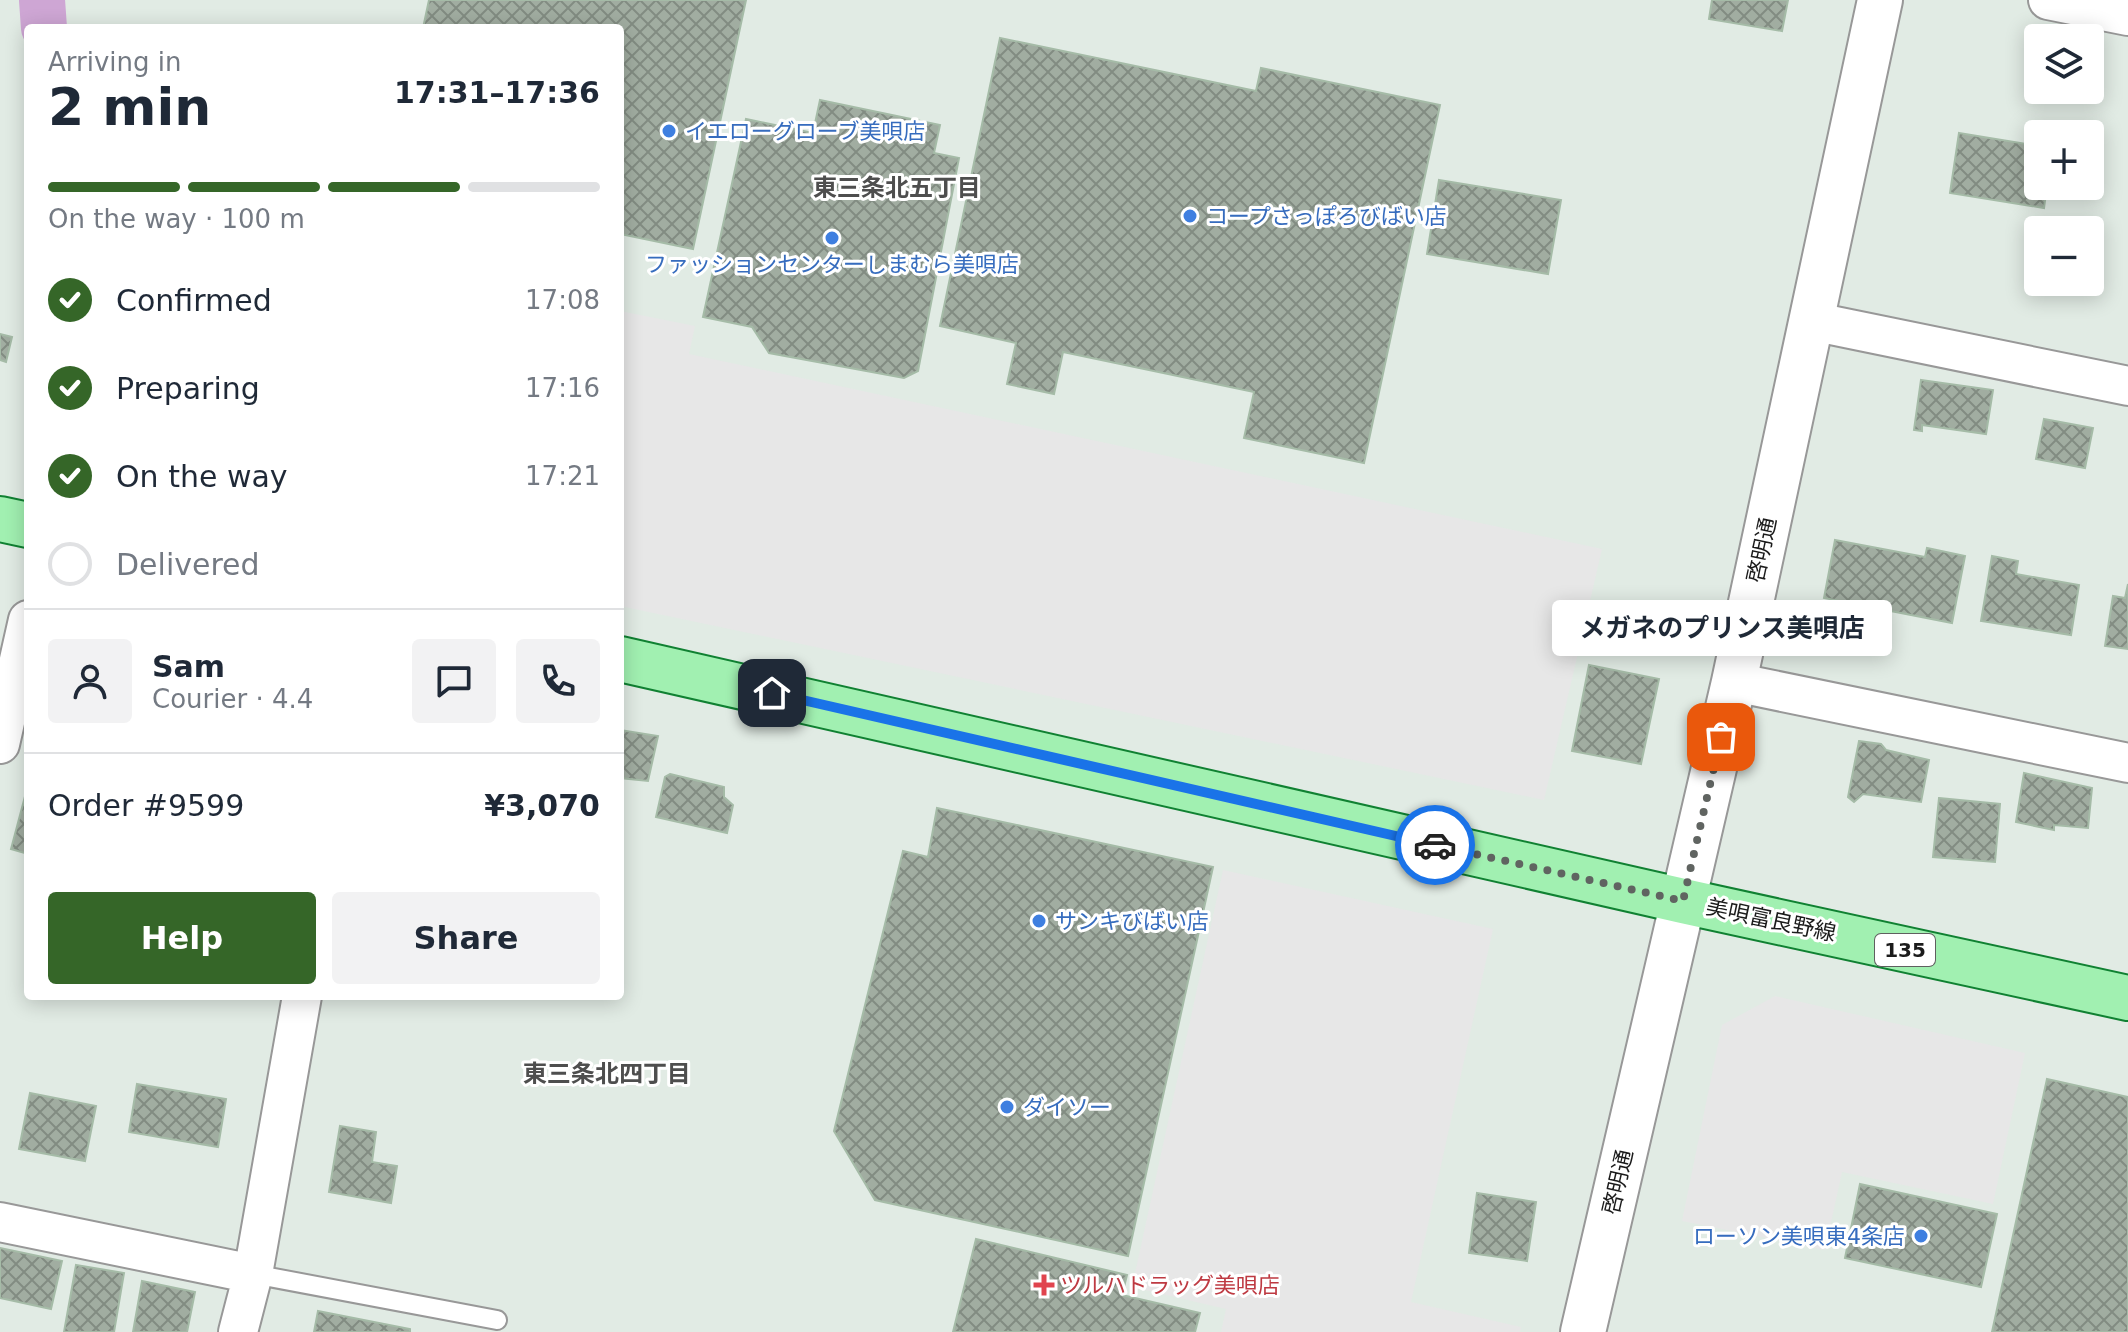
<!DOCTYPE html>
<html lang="en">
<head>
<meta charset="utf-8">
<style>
  :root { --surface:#fff; --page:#f2f2f3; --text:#1f2937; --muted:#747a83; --line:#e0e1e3; --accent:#356628 }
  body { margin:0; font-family:"DejaVu Sans","Noto Sans JP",sans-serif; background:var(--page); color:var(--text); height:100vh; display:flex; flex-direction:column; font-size:30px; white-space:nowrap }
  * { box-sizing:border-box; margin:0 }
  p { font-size:26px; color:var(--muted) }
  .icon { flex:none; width:44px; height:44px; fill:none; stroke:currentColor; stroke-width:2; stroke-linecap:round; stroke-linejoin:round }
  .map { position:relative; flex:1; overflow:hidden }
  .drawer { position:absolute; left:24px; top:24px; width:600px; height:976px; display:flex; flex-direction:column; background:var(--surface); border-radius:8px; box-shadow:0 4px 20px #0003 }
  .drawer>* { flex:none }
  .fabs { position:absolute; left:2024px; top:24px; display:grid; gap:16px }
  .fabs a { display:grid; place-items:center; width:80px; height:80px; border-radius:8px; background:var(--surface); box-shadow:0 4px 20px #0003; font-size:40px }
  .pin { position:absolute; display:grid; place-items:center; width:68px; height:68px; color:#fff; margin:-34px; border-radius:16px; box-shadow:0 4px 12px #0006 }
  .courier { position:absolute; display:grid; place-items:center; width:80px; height:80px; margin:-40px; border:6px solid #1a73e8; border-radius:50%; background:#fff; color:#222; box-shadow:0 2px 10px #0007 }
  .bubble { position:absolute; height:56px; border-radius:8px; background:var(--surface); box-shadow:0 4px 20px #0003; font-size:26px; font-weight:700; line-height:56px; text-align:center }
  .overview em { font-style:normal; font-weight:700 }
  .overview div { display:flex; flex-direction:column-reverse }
  .overview { display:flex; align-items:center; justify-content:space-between; height:136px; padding:0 24px }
  h1 { font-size:52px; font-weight:700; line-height:60px }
  .bar { display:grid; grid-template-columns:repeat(4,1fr); gap:12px 8px; align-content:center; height:96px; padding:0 24px }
  .bar i { height:10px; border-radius:6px; background:var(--line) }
  .bar .on { background:var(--accent) }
  .bar p { grid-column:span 4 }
  .line { display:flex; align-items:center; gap:20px; padding:0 24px; border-top:2px solid var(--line) }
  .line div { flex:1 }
  .round { display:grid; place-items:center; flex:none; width:84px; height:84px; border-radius:8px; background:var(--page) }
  ol { padding:0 24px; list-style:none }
  li { display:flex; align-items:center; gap:24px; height:88px }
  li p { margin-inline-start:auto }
  li .icon { padding:8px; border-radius:50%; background:var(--accent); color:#fff; stroke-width:4 }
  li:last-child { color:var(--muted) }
  li i { width:44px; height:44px; border:4px solid var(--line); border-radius:50% }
  .cta { display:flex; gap:16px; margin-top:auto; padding:16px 24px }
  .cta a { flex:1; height:92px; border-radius:8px; background:var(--accent); color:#fff; font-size:32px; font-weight:700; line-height:92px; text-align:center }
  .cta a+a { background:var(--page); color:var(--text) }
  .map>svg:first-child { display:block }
  .parking { fill:#e7e7e7 }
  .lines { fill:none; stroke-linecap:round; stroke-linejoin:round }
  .canal { stroke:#cea6d4; stroke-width:46 }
  .building { fill:url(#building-cross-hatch); stroke:#a5bba7; stroke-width:2 }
  .service-casing { stroke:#989898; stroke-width:22 }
  .minor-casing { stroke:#989898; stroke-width:42 }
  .tertiary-casing { stroke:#989898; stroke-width:48 }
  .primary-casing { stroke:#108132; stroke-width:48 }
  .service { stroke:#fff; stroke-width:18 }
  .minor { stroke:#fff; stroke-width:38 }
  .tertiary { stroke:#fff; stroke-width:44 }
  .primary { stroke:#a1f0b1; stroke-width:44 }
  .done { stroke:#606461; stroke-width:8; stroke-dasharray:0 14.4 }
  .route { stroke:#1a73e8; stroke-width:10 }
  .shop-dot { fill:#3f7fe0; stroke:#fff; stroke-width:3 }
  .health-dot { fill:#e0444e; stroke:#fff; stroke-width:3 }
  .labels { text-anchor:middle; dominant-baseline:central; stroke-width:6; stroke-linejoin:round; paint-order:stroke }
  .shield { fill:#fff; stroke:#5f5f5f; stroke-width:2 }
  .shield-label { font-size:20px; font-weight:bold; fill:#1b1b1b }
  .shop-label { font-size:22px; fill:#366cbe; stroke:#fff; text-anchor:start }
  .street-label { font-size:22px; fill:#1b1b1b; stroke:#fff }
  .health-label { font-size:22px; fill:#be3a42; stroke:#fff; text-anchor:start }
  .neighbourhood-label { font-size:24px; font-weight:bold; fill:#4e4e4e; stroke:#fff }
</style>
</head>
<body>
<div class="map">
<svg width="2128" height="1332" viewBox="0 0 2128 1332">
  <defs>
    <pattern id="building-cross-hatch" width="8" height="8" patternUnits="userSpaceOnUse" patternTransform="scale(2)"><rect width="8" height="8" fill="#a1ada1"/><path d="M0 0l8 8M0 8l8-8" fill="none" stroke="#828c82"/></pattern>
  </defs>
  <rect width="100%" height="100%" fill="#e1ebe4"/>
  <path class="parking" d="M 620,311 L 695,326 L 689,354 L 1602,549 L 1544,800 L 620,606 Z
    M 1223,870 L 1493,929 L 1411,1302 L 1521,1327 L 1520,1332 L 1221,1332 L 1226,1309 L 1132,1287 Z
    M 1775,996 L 2025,1053 L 1993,1204 L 1842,1172 L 1825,1250 L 1682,1221 L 1722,1025 Z"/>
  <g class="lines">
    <path class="canal" d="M 42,0 L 44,28"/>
  </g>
  <path class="building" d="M 429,0 L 746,0 L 693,249 L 620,234 L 620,28 L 423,28 Z
    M 1712,0 L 1788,0 L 1782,31 L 1709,19 Z
    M 1000,38 L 1256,91 L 1261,68 L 1440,105 L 1364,463 L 1244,438 L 1254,392 L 1063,352 L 1054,394 L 1007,384 L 1016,343 L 940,326 Z
    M 820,100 L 940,125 L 934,153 L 959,158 L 918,371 L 904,378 L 769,353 L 752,327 L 703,317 L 746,119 L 813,133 Z
    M 1959,133 L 2038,146 L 2038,186 L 2047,186 L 2044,208 L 1950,193 Z
    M 1439,180 L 1561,200 L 1548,274 L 1427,254 Z
    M 0,334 L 12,337 L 6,362 L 0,360 Z
    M 1921,380 L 1993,390 L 1986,434 L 1922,425 L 1922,431 L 1914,430 Z
    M 2044,419 L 2093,428 L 2085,468 L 2036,459 Z
    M 1835,540 L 1925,557 L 1927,548 L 1965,556 L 1952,623 L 1824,598 Z
    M 1992,556 L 2018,561 L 2016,574 L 2079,585 L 2071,635 L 1981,621 Z
    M 2128,584 L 2128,649 L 2105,646 L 2113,596 L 2125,598 Z
    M 1589,665 L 1659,679 L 1641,764 L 1572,751 Z
    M 620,730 L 658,736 L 648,781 L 620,778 Z
    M 1859,741 L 1881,744 L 1886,750 L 1929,760 L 1921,802 L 1863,794 L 1854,802 L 1848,797 Z
    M 2024,773 L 2092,788 L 2088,828 L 2054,825 L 2054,830 L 2016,822 Z
    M 670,774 L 724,787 L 724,797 L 733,805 L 727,833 L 656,817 L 665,777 Z
    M 28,785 L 28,854 L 11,849 Z
    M 1939,798 L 2000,804 L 1995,862 L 1933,857 Z
    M 937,808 L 1213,867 L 1128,1256 L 875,1200 L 834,1131 L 903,851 L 928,857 Z
    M 2047,1079 L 2128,1097 L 2128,1332 L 1992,1332 Z
    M 137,1084 L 226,1099 L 218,1147 L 129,1132 Z
    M 30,1093 L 96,1106 L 85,1161 L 19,1149 Z
    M 340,1126 L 376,1132 L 372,1162 L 397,1166 L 391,1203 L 329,1192 Z
    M 1860,1184 L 1997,1214 L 1981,1287 L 1845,1258 Z
    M 1477,1193 L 1536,1202 L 1527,1261 L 1469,1253 Z
    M 976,1239 L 1127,1275 L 1122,1295 L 1200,1313 L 1195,1332 L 953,1332 Z
    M 0,1248 L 62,1261 L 51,1309 L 0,1298 Z
    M 76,1265 L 124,1273 L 114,1332 L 64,1332 Z
    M 142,1281 L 195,1292 L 187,1332 L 133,1332 Z
    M 318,1311 L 410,1329 L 410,1332 L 314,1332 Z"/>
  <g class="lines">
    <g class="service-casing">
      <path id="service" d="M 253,1274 L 497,1320"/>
    </g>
    <g class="minor-casing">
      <path id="minor" d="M 2048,0 L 2128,16
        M 1811,321 L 2128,386
        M 1734,682 L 2128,763
        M 0,744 L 28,620
        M 0,1222 L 253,1274
        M 238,1332 L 253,1274 L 302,996"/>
    </g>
    <g class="tertiary-casing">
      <path id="tertiary" d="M 1583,1332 L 1734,682 L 1880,0"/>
    </g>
    <g class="primary-casing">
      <path id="primary" d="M 0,519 L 28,525
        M 620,659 L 1683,901 L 2128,998"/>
    </g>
    <use href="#service" class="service"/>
    <use href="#minor" class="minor"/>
    <use href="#tertiary" class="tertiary"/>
    <use href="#primary" class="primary"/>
  </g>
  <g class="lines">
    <path class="done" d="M 1435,845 L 1683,901 L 1721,737"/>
    <path class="route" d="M 772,693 L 1435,845"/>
  </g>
  <g class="shop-dot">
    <circle cx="669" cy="131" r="8"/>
    <circle cx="1190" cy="216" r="8"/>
    <circle cx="832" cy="238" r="8"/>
    <circle cx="1039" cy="921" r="8"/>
    <circle cx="1007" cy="1107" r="8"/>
    <circle cx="1921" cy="1236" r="8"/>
  </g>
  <path class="health-dot" d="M1040 1273h8v8h8v8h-8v8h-8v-8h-8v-8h8z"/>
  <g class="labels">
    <rect class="shield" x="1875" y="934" width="60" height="32" rx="6"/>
    <g class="shield-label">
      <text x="1905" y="950">135</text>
    </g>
    <g class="shop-label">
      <text x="685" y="131">イエローグローブ美唄店</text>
      <text x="1206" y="216">コープさっぽろびばい店</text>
      <text x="832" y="264" text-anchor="middle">ファッションセンターしまむら美唄店</text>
      <text x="1055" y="921">サンキびばい店</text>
      <text x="1023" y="1107">ダイソー</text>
      <text x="1905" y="1236" text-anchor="end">ローソン美唄東4条店</text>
    </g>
    <g class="street-label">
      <text transform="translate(1762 550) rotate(-78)">啓明通</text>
      <text transform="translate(1771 920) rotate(12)">美唄富良野線</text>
      <text transform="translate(1618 1182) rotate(-77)">啓明通</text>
    </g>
    <g class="health-label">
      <text x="1060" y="1285">ツルハドラッグ美唄店</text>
    </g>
    <g class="neighbourhood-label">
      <text x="897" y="188">東三条北五丁目</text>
      <text x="607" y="1074">東三条北四丁目</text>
    </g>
  </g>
</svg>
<div class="fabs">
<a><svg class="icon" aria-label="layers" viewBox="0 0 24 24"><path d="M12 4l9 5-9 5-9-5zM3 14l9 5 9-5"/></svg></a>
<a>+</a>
<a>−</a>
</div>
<div class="pin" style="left:1721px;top:737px;background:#ea580c"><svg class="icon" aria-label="bag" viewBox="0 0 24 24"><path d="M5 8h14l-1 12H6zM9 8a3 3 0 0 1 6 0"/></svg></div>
<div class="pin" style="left:772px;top:693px;background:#1f2937"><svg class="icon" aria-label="home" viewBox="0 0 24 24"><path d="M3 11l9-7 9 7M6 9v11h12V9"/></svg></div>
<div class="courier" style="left:1435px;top:845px"><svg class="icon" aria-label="car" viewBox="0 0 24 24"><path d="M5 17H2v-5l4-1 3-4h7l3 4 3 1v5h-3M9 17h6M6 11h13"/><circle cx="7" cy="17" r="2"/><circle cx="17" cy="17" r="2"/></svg></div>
<div class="bubble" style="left:1552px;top:600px;width:340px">メガネのプリンス美唄店</div>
<section class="drawer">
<div class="overview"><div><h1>2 min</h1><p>Arriving in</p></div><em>17:31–17:36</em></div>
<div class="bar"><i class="on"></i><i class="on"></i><i class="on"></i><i></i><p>On the way · 100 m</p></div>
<ol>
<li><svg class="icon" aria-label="check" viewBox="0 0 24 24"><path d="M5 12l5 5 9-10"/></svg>Confirmed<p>17:08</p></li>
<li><svg class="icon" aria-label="check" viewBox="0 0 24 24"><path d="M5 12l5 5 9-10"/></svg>Preparing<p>17:16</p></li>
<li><svg class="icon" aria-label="check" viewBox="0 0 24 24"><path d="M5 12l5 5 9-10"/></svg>On the way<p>17:21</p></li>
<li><i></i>Delivered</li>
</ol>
<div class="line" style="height:144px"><a class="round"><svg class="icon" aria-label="person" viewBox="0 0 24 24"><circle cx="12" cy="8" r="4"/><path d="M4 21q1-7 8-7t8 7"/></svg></a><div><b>Sam</b><p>Courier · 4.4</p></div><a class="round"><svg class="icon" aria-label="chat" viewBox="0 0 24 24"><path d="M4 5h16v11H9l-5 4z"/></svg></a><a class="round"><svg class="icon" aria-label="phone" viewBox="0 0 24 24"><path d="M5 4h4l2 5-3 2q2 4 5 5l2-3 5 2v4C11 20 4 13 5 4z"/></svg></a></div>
<div class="line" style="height:104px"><div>Order #9599</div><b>¥3,070</b></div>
<div class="cta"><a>Help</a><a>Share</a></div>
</section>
</div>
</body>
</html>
